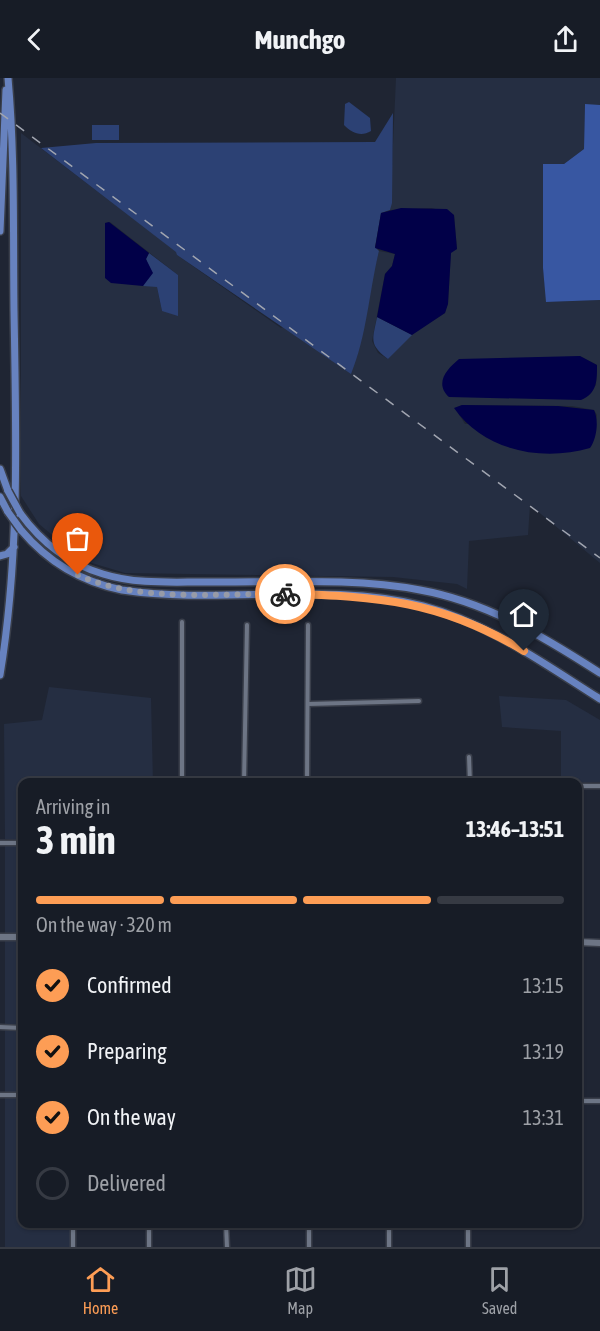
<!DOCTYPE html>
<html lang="en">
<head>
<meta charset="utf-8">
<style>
  :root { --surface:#171c26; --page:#20252e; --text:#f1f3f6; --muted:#9ea1a7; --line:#363a43; --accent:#fd9d55 }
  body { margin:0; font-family:"Asap Condensed",sans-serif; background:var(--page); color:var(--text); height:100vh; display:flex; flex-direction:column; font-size:22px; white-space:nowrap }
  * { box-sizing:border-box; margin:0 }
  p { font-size:20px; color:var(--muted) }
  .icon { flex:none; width:33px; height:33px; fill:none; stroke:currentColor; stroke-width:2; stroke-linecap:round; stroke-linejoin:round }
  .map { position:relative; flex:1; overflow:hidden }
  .drawer { position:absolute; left:18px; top:700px; width:564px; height:450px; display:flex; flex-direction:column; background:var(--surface); border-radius:12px; box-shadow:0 2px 4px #0004,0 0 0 2px var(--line) }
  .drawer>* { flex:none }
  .pin { position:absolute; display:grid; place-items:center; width:51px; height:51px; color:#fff; margin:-62px -26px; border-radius:50% 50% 50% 0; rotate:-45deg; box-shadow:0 0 6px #0007 }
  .pin .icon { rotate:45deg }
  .courier { position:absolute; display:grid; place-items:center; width:60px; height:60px; margin:-30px; border:4px solid #fd9d55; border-radius:50%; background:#fff; color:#222; box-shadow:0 2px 8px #0007 }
  .summary em { font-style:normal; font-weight:700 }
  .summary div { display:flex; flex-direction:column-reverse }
  .summary { display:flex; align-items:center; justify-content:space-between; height:102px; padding:0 18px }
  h1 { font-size:39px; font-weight:700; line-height:45px }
  .bar { display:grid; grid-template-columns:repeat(4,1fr); gap:9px 6px; align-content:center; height:72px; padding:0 18px }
  .bar i { height:8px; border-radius:4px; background:var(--line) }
  .bar .current { background:var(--accent) }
  .bar p { grid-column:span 4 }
  ol { padding:0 18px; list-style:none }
  li { display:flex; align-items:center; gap:18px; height:66px }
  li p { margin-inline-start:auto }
  li .icon { padding:6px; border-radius:50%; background:var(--accent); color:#111; stroke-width:4 }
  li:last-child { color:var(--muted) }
  li i { width:33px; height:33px; border:3px solid var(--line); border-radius:50% }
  header { display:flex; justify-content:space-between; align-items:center; height:78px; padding:0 18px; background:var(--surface); font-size:27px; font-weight:700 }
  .tab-bar { display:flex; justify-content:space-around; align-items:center; height:84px; border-top:2px solid var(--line); background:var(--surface); font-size:16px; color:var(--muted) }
  .tab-bar a { display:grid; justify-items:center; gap:3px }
  .tab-bar .current { color:var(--accent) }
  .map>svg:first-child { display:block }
  .built { fill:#252e42; fill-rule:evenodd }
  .green { fill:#2c4174 }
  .forest { fill:#3857a2 }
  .water { fill:#010048 }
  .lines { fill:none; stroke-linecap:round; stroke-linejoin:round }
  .street-casing { stroke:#3a3f4b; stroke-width:7 }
  .secondary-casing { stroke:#3a3f4b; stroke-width:9 }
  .primary-casing { stroke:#3a3f4b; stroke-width:10 }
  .street { stroke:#6d7585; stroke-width:4 }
  .secondary { stroke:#6d7585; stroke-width:6 }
  .primary { stroke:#6782bf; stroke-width:7 }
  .rail { stroke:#a1a5b0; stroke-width:1.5; stroke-dasharray:10 10; stroke-linecap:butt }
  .primary-bridge-casing { stroke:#3a3f4b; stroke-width:10; stroke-linecap:butt }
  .primary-bridge { stroke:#6782bf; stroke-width:7 }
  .done { stroke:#979ba7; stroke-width:6; stroke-dasharray:0 10.8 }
  .route { stroke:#fd9d55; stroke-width:8 }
</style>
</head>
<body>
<header><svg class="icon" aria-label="back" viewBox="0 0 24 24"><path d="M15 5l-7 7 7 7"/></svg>Munchgo<svg class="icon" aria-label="share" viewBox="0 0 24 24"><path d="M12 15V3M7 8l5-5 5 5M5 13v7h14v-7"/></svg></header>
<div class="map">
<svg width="600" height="1169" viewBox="0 0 600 1169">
  <rect width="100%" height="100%" fill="#1f2533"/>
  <path class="built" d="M 396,0 L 600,0 L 600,27 L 585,27 L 584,71 L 564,86 L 543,87 L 543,190 L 547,224 L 600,222 L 600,485 L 530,427 L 528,457 L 469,463 L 467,511 L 457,506 L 393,499 L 125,495 L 82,482 L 39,446 L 21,418 L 21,55 L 177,174 L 177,177 L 281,250 L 369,212 L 379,173 L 395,176 L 392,188 L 385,196 L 372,263 L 378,275 L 388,281 L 409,258 L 445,235 L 448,225 L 451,174 L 457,171 L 454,137 L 432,130 L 390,132 ZM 110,144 L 178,197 L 162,233 L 157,209 L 105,145 ZM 580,278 L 597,287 L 596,308 L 565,279 ZM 462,327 L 572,328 L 594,332 L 597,337 L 596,343 L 465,346 L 455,330 Z
    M 49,609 L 151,620 L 153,705 L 22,705 L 22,762 L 5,761 L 4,646 L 42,642 Z
    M 499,618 L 566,622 L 600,642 L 600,704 L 561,705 L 561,653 L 502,649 Z
    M 5,767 L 22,768 L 22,857 L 5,857 Z
    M 5,863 L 22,863 L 22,947 L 5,946 Z
    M 5,952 L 22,953 L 22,1014 L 5,1014 Z
    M 5,1020 L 22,1020 L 22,1146 L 71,1146 L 71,1169 L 5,1169 Z"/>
  <path class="green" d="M 349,24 L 370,40 L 371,53 C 361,59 352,55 344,47 L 345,26 Z
    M 393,35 L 392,125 L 390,132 L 381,135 L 375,169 L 379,173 C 369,214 367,257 351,296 L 177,177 L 176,174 L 41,70 L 96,65 L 375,64 Z
    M 92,47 L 119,47 L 119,62 L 92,62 Z
    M 149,175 L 178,197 L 178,238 L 162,233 L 157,209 L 143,208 L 150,196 L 146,181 Z
    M 377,239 L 412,257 L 388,281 C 368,266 373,261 377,239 Z"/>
  <path class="forest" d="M 585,26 L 600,27 L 600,222 L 546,224 L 543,190 L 543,86 L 564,86 L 584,71 Z"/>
  <path class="water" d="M 401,130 L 447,131 L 454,137 L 457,171 L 451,175 L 448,226 L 445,235 L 412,257 L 377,239 L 385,196 L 392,188 L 395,176 L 375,170 L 381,135 Z
    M 109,144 L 149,175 L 146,181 L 153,195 L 143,208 L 111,205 L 105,200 L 105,145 Z
    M 580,278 L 597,287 C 597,304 597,315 581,322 L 449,319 C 434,305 447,291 459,281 Z
    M 462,327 L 558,328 L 594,332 C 599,342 597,360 590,370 C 542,384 484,373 454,330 Z"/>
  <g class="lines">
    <g class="street-casing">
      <path id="street" d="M 308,626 L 419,623
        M 469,679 L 470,705
        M 307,703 L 404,705
        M 182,705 L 182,544
        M 244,705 L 247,547
        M 307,705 L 308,547
        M 578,708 L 600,708
        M 0,765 L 22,765
        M 0,949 L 22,950
        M 0,1017 L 22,1017
        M 578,1023 L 600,1023
        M 73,1146 L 73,1169
        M 149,1146 L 149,1169
        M 226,1146 L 227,1169
        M 309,1146 L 309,1169
        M 389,1146 L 389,1169
        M 468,1169 L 468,1146"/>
    </g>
    <g class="secondary-casing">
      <path id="secondary" d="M 0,859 L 22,859
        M 578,864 L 600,865"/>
    </g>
    <g class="primary-casing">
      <path id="primary" d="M 0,153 L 6,12
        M 0,391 L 8,413
        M 0,419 L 8,434
        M 20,435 C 41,464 69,486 103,496 C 135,506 169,504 202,504 C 273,505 351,499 420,512 C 487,524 544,559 600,595
        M 21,452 C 47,483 82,504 122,512 C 221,527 325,503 423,528 C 488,545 543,585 600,621
        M 0,478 L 7,476 L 14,469
        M 0,597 C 20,477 16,354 14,233 C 13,155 15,77 8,0"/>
    </g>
    <use href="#street" class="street"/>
    <use href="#secondary" class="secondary"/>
    <use href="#primary" class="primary"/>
    <path class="rail" d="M 0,35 L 600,480"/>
    <g class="primary-bridge-casing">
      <path id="primary-bridge" d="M 8,413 L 20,435
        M 8,434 L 21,452"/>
    </g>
    <use href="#primary-bridge" class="primary-bridge"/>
  </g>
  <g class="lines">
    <path class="done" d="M 78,497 C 138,525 219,515 285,516"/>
    <path class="route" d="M 285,516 C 379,518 441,523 524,573"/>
  </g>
</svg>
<div class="pin" style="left:78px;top:497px;background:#ea580c"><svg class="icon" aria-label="bag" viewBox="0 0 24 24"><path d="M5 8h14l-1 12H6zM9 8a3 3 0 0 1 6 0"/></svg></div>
<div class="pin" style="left:524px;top:573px;background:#1f2937"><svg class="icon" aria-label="home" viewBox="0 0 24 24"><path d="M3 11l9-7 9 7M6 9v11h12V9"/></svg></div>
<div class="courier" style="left:285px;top:516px"><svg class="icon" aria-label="bike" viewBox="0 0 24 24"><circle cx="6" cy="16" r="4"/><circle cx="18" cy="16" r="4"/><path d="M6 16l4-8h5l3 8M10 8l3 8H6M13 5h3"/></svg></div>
<section class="drawer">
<div class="summary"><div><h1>3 min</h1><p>Arriving in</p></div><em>13:46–13:51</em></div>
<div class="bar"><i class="current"></i><i class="current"></i><i class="current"></i><i></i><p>On the way · 320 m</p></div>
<ol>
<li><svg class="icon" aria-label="check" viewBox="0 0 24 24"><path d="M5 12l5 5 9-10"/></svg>Confirmed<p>13:15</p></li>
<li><svg class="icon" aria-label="check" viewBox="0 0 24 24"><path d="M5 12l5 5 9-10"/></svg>Preparing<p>13:19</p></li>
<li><svg class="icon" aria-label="check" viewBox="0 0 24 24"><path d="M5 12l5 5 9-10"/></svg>On the way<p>13:31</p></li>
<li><i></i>Delivered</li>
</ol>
</section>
</div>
<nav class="tab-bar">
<a class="current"><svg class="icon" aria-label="home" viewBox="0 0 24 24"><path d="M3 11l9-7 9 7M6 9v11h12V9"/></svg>Home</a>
<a><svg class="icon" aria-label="map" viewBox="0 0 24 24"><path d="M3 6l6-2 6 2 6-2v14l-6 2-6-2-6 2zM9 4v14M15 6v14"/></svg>Map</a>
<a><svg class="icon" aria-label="saved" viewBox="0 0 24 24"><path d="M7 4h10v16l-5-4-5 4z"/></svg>Saved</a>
</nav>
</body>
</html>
